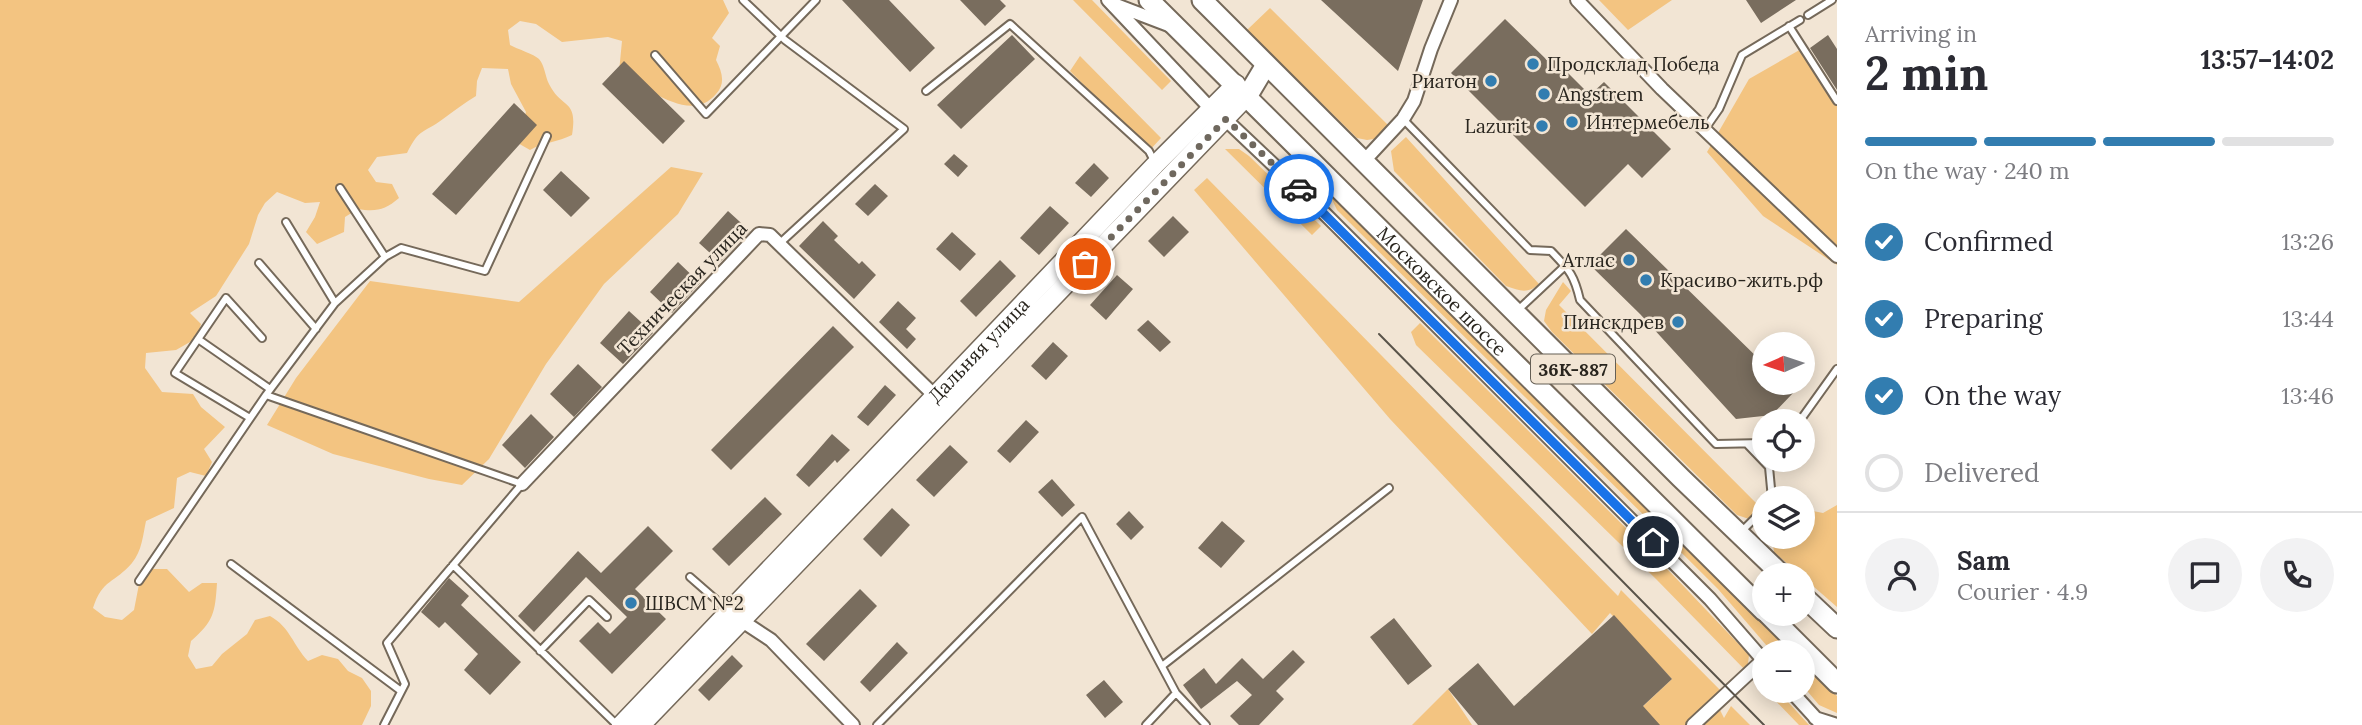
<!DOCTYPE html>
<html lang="en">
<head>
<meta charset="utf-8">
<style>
  :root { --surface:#fff; --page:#f2f2f3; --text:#2b2b33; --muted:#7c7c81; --line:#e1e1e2; --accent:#327db0 }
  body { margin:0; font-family:Lora,serif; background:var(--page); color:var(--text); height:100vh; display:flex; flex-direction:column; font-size:26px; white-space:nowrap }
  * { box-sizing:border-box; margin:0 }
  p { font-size:23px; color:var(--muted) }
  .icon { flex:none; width:38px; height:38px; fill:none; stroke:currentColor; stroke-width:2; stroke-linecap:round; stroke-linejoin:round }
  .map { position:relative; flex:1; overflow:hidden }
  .details { display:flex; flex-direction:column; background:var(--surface); width:525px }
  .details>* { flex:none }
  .needle { width:46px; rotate:267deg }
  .controls { position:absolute; left:1752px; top:332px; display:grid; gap:14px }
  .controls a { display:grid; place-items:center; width:63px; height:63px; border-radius:50%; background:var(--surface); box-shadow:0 4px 18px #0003; font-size:35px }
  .pin { position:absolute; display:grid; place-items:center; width:60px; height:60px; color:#fff; margin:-30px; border:4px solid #fff; border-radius:50%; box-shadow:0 2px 7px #0007 }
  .courier { position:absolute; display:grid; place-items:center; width:70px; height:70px; margin:-35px; border:5px solid #1a73e8; border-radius:50%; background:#fff; color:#222; box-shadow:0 2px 9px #0007 }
  .overview em { font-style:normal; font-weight:700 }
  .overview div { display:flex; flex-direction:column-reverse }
  .overview { display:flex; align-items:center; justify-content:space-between; height:119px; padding:0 28px }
  h1 { font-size:46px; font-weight:700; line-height:52px }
  .bar { display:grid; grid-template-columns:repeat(4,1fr); gap:10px 7px; align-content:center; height:84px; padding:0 28px }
  .bar i { height:9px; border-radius:5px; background:var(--line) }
  .bar .on { background:var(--accent) }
  .bar p { grid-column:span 4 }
  .line { display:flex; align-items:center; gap:18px; padding:0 28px; border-top:2px solid var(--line) }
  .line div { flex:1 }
  .round { display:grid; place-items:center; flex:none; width:74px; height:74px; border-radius:37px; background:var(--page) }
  ol { padding:0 28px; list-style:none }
  li { display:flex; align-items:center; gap:21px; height:77px }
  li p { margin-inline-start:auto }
  li .icon { padding:7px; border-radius:50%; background:var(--accent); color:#fff; stroke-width:4 }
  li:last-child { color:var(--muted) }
  li i { width:38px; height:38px; border:4px solid var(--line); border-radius:50% }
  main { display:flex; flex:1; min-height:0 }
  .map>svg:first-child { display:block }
  .green { fill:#f3c481 }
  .building { fill:#796d5e }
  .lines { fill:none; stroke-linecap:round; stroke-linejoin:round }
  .service-casing { stroke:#75695a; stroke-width:10 }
  .minor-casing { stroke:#75695a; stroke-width:16 }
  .secondary-casing { stroke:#75695a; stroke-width:21 }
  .primary-casing { stroke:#75695a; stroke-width:23 }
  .service { stroke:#fff; stroke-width:6 }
  .minor { stroke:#fff; stroke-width:12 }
  .secondary { stroke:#fff; stroke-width:18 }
  .primary { stroke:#fff; stroke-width:19 }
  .tram { stroke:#595349; stroke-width:2 }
  .done { stroke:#6f685e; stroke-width:7; stroke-dasharray:0 12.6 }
  .route { stroke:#1a73e8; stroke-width:9 }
  .poi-dot { fill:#327db0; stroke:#f2e5d4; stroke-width:2.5 }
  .labels { text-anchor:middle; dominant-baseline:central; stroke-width:5; stroke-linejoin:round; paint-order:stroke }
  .shield { fill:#f2e5d4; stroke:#655f55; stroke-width:2 }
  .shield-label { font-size:18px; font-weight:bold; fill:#29251e }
  .poi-label { font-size:19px; fill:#29251e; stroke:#f2e5d4; text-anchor:start }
  .street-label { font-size:19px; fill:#29251e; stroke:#f2e5d4 }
</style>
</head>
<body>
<main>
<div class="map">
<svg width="1837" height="725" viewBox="0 0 1837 725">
  <rect width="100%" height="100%" fill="#f2e5d4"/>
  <path class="green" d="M 0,0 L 723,0 L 729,13 L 712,38 L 720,46 L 716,60 C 722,72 726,83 716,94 C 690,125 645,86 619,72 L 622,41 L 608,37 L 562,42 L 536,24 L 520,21 L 508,30 L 510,45 C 517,49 534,54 539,59 C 545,66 545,76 549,84 C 562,110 578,98 572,135 C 558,142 544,142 530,150 L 516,142 L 526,112 L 511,84 L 508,69 L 482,68 L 477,81 L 476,96 C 464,103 454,111 443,119 C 423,134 420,127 407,153 L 377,157 L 368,170 L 376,182 L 392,184 L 399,198 C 385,210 376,212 358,209 L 345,217 L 344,232 L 317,244 L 306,232 L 315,217 L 320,202 L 305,203 L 277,192 L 265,203 L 258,215 L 249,244 L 216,296 L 190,313 L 201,324 L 197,338 L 176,350 L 146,353 L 145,368 L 162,392 L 193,394 L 201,407 L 225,427 L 204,449 L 212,462 L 206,476 L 190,472 L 177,478 L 174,508 L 146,521 C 143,535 142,551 132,563 C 115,583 102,579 93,608 L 105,617 L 122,620 L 134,610 L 140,579 L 152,569 L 167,569 L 189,592 L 202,583 L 217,583 C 215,613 214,621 191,641 L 188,656 L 196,669 L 212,666 L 222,654 L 247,634 L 255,620 L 270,616 C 290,627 293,645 308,661 L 322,655 L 338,659 L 348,671 L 362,678 L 371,691 L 371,706 L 362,725 L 0,725 Z
    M 1073,0 L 1092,0 L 1171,81 L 1162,90 Z
    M 1599,0 L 1672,0 L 1628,30 Z
    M 1270,8 L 1388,125 L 1380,138 L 1367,140 L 1357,138 L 1247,30 Z
    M 1803,48 L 1837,101 L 1837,265 L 1763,216 L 1707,152 L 1749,79 Z
    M 1080,56 L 1161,138 L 1149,151 L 1070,71 Z
    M 1406,137 L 1539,284 C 1528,294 1520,291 1506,286 L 1394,171 L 1391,151 Z
    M 1225,149 L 1239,149 L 1249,156 L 1321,226 L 1312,235 Z
    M 671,167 L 703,173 L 678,214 L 604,284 L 546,364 L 489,459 L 462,485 L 429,479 L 333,454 L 267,425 L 296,378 L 370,281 L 519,302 Z
    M 1207,178 L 1618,596 L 1621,590 L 1724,694 L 1716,702 L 1724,718 L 1731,706 L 1750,725 L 1623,725 L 1672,679 L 1610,613 L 1592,634 L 1390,419 L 1194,190 Z
    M 1327,189 L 1793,653 L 1773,653 L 1718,589 L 1337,210 Z
    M 1563,282 L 1571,291 L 1559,305 L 1763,510 L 1749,519 L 1737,515 L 1552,332 L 1544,321 L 1546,310 Z
    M 1420,323 L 1671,573 L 1749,655 L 1747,672 L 1656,579 L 1416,345 L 1411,332 Z
    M 1837,505 L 1837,607 L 1774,552 L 1772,537 L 1802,537 L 1803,509 L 1823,513 Z
    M 1802,662 L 1837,696 L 1837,713 L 1819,705 L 1803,686 Z
    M 1448,689 L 1472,725 L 1412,725 Z
    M 1766,691 L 1778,691 L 1809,725 L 1799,725 Z"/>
  <path class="building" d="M 842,0 L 889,0 L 935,48 L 910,72 Z
    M 960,0 L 1000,0 L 1006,6 L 985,26 Z
    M 1321,0 L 1423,0 L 1398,71 Z
    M 1746,0 L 1796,0 L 1761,23 Z
    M 1505,19 L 1550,63 L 1554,59 L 1590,95 L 1604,82 L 1671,149 L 1642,178 L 1628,164 L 1585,207 L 1451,73 Z
    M 1012,35 L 1035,59 L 961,129 L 937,105 Z
    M 1828,35 L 1837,49 L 1837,90 L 1810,48 Z
    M 624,61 L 685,121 L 663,144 L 602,84 Z
    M 514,103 L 537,125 L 456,215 L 432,194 Z
    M 954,154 L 968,166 L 958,177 L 944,164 Z
    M 1094,163 L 1109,178 L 1091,197 L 1075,183 Z
    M 561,171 L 590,198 L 571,217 L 543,190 Z
    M 875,184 L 888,196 L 868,216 L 855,204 Z
    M 1050,206 L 1069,223 L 1039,255 L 1020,238 Z
    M 728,211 L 750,231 L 720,262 L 699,243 Z
    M 1173,216 L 1189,232 L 1164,257 L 1148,241 Z
    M 823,221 L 838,236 L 834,240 L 859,264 L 862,261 L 876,275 L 854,299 L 799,246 Z
    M 1626,229 L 1764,364 L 1764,383 L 1783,383 L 1793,393 L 1772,415 L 1736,419 L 1640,314 L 1590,265 Z
    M 952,232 L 976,254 L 960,271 L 936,249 Z
    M 1000,260 L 1016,276 L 976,317 L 960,301 Z
    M 678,262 L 700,283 L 672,313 L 650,292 Z
    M 1117,275 L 1133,289 L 1106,320 L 1090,305 Z
    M 898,301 L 916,318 L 906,329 L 916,339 L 907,349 L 879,322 Z
    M 629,311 L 653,333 L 623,364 L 600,343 Z
    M 1148,320 L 1171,342 L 1160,352 L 1137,330 Z
    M 833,326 L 854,347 L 731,470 L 711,450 Z
    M 1053,342 L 1068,356 L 1046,380 L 1031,366 Z
    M 578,364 L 602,387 L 574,417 L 550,394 Z
    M 885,385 L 896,395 L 868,426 L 857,417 Z
    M 531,414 L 554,437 L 525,468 L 502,445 Z
    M 1026,420 L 1039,432 L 1010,463 L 997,451 Z
    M 832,434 L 850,450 L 837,463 L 835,460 L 809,487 L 796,475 Z
    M 950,445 L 968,462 L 934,497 L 916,480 Z
    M 1052,479 L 1075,505 L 1062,517 L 1038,492 Z
    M 765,497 L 782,514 L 729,566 L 712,549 Z
    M 892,508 L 910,525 L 881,557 L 863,539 Z
    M 1129,511 L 1144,527 L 1131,540 L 1116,524 Z
    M 1222,521 L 1245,541 L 1221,568 L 1198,548 Z
    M 648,526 L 673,551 L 635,589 L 666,619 L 612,674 L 579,641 L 598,622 L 610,634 L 627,617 L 586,577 L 534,632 L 518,616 L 578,551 L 601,573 Z
    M 449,578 L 469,596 L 461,605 L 521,662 L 490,695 L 464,670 L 478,654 L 445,622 L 439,628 L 421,612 Z
    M 860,589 L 877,606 L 824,661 L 806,644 Z
    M 1614,615 L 1672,679 L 1643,706 L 1660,725 L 1478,725 L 1448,689 L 1478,663 L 1514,706 Z
    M 1394,618 L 1432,666 L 1408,685 L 1370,637 Z
    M 897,642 L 908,653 L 870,692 L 860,682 Z
    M 1293,650 L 1305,662 L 1276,691 L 1284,699 L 1259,725 L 1239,725 L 1230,716 L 1252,695 L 1237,681 L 1201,709 L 1183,685 L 1204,668 L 1216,684 L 1242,658 L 1263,679 Z
    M 732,655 L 743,666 L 709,701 L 698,690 Z
    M 1104,680 L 1123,702 L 1105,718 L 1086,695 Z"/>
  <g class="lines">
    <g class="service-casing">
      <path id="service" d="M 743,0 L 785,40 L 904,129 L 779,244
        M 1808,15 L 1832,0
        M 1789,26 L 1837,101
        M 655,55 L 706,114 L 816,0
        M 926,91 L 1010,24 L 1149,151 L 1155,163
        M 1403,119 L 1530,250 L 1551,251 C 1569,270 1574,274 1580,300 L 1716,444 L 1764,443
        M 1705,129 L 1719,109 L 1742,55 L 1800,20
        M 385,257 L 401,248 L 485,271 L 547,136
        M 259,263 L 316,329
        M 335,303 L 385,257 L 340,188
        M 1518,310 L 1565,266
        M 198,339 L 270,389
        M 266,395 L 335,303 L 286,222
        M 250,418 L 175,373 L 226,298 L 262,338
        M 1799,422 L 1837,369
        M 1747,444 L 1769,467 L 1772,499
        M 1741,532 L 1764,509
        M 231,564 L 401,691
        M 453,565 L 617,725
        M 690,577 L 729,611
        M 139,581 L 266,395 L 522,484 L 387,643 L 405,684 L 384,725
        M 540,651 L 589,600 L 607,617
        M 1162,666 L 1389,488
        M 1176,693 L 1206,725
        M 877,725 L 1082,517 L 1176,693 L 1146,725"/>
    </g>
    <g class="minor-casing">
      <path id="minor" d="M 1108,0 L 1211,109
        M 1577,0 L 1662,89 L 1837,256
        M 1116,5 L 1171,26
        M 1225,119 L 1318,207 L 1710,599 L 1764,661
        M 1302,155 L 1317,204
        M 1364,161 L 1403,119 L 1414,101 L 1431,49 L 1451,0
        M 522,484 L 759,234 L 770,235 L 936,397
        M 736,617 L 771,640 L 853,725
        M 1791,691 L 1822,725
        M 1815,718 L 1837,725
        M 1693,725 L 1763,660"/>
    </g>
    <g class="secondary-casing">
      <g id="secondary">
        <path id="s1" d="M 621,725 L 1155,165 L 1236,84"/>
        <path d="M 641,725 L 1248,95"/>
      </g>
    </g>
    <g class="primary-casing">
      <g id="primary">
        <path id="s2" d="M 1149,0 L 1764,611"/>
        <path d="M 1202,0 L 1681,478 L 1783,576"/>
        <path d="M 1248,95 L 1266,65"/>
        <path d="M 1802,595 L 1837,628"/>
        <path d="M 1768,614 L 1837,683"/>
      </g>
    </g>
    <use href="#service" class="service"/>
    <use href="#minor" class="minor"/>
    <use href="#secondary" class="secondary"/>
    <use href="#primary" class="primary"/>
    <path class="tram" d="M 1379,334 L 1764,725"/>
  </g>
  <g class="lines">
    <path class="done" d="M 1085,264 L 1226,119 L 1299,189"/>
    <path class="route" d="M 1299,189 L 1653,542"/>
  </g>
  <g class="poi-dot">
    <circle cx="1533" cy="64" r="7"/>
    <circle cx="1491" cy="81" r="7"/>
    <circle cx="1544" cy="94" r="7"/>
    <circle cx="1572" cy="122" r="7"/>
    <circle cx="1542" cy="126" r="7"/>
    <circle cx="1629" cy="260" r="7"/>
    <circle cx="1646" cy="280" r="7"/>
    <circle cx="1678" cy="322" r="7"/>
    <circle cx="631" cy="603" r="7"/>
  </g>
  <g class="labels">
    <rect class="shield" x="1531" y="354.5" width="84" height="29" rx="5"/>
    <g class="shield-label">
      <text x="1573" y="369">36К-887</text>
    </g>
    <g class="poi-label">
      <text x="1547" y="64">Продсклад Победа</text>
      <text x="1477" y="81" text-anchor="end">Риатон</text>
      <text x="1558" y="94">Angstrem</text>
      <text x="1586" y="122">Интермебель</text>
      <text x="1528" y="126" text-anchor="end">Lazurit</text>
      <text x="1615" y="260" text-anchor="end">Атлас</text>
      <text x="1660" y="280">Красиво-жить.рф</text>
      <text x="1664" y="322" text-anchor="end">Пинскдрев</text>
      <text x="645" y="603">ШВСМ №2</text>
    </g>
    <g class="street-label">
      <text transform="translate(682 288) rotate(-46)">Техническая улица</text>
      <text stroke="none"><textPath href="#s2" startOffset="413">Московское шоссе</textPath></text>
      <text stroke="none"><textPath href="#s1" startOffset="518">Дальняя улица</textPath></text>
    </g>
  </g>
</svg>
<div class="controls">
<a><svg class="needle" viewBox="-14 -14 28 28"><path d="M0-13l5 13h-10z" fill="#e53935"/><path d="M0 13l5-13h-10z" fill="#7c7c81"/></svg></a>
<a><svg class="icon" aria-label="locate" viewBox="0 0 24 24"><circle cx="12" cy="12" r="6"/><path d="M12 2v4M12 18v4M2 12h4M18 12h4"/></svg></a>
<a><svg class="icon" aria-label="layers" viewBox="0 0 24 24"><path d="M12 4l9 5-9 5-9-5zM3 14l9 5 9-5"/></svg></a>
<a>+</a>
<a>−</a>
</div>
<div class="pin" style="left:1085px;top:264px;background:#ea580c"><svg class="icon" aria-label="bag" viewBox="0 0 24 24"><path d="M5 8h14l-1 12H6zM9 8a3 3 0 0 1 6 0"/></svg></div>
<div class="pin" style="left:1653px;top:542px;background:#1f2937"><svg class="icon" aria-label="home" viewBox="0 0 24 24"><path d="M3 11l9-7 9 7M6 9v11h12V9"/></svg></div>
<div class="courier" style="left:1299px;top:189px"><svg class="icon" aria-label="car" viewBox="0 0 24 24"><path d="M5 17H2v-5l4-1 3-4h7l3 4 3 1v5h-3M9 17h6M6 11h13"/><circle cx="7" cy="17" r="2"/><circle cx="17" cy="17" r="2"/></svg></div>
</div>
<section class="details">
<div class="overview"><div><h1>2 min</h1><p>Arriving in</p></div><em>13:57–14:02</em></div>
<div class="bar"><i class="on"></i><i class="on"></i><i class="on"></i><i></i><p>On the way · 240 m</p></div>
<ol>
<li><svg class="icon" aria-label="check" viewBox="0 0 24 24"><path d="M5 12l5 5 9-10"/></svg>Confirmed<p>13:26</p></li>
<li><svg class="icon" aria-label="check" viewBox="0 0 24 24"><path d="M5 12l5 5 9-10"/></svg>Preparing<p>13:44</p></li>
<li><svg class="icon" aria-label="check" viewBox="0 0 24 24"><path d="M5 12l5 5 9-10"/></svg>On the way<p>13:46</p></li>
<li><i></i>Delivered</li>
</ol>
<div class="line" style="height:126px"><a class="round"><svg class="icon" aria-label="person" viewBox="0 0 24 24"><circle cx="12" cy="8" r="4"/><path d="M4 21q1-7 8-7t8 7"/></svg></a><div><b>Sam</b><p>Courier · 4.9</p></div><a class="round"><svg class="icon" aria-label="chat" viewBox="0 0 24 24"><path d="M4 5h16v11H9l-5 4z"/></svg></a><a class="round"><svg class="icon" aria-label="phone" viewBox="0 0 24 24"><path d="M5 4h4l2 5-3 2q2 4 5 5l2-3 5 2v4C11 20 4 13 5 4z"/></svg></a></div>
</section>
</main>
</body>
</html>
